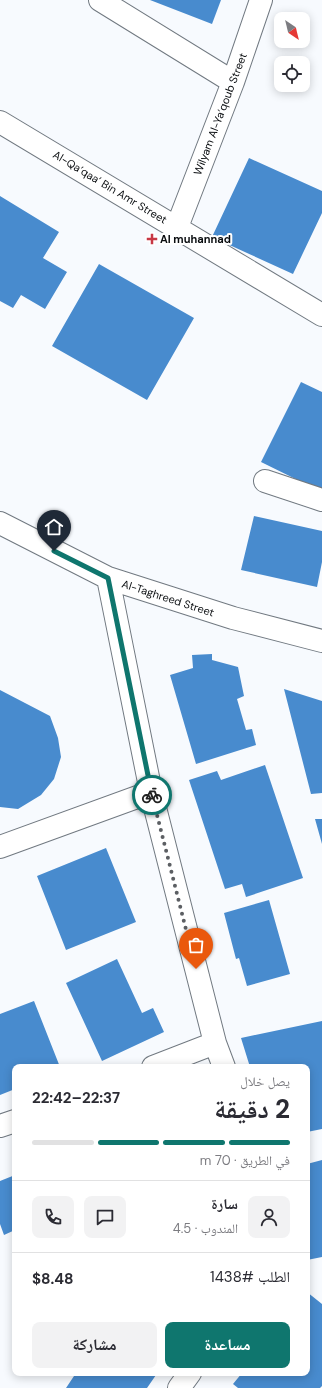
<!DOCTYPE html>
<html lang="ar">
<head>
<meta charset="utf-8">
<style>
  :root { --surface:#fff; --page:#f2f2f3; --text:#2b2b33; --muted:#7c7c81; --line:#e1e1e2; --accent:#0f766e }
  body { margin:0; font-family:"DM Sans","Noto Naskh Arabic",sans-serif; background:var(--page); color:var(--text); direction:rtl; height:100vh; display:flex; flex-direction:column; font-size:15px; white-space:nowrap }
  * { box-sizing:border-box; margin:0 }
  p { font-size:13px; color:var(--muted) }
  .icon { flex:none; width:22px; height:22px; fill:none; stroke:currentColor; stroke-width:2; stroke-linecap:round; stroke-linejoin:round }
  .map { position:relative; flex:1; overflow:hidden; direction:ltr }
  .side { position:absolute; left:12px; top:1064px; width:298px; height:312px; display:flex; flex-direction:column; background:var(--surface); border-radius:8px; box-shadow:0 2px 10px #0003; direction:rtl }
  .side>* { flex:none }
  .needle { width:26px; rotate:145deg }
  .buttons { position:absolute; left:274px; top:12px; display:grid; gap:8px }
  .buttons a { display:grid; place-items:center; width:36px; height:36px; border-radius:8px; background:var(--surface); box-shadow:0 2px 10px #0003; font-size:20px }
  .pin { position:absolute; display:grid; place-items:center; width:34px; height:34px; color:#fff; margin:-41px -17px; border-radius:50% 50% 50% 0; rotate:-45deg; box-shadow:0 0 4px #0007 }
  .pin .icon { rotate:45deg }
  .courier { position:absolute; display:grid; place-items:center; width:40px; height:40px; margin:-20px; border:3px solid #0f766e; border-radius:50%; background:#fff; color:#222; box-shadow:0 1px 5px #0007 }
  .summary em { font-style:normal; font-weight:700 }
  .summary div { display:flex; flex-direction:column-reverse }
  .summary { display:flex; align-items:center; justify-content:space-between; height:68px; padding:0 20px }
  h1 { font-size:26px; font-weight:700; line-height:30px }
  .bar { display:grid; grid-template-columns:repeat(4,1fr); gap:6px 4px; align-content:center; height:48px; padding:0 20px }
  .bar i { height:5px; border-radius:3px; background:var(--line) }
  .bar .active { background:var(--accent) }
  .bar p { grid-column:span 4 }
  .line { display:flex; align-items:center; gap:10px; padding:0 20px; border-top:1px solid var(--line) }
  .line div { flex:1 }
  .round { display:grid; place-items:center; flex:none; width:42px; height:42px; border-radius:8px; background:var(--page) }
  .action { display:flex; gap:8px; margin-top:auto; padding:8px 20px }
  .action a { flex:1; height:46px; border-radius:8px; background:var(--accent); color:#fff; font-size:16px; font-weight:700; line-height:46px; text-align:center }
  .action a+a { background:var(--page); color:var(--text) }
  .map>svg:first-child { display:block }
  .building { fill:#488bce }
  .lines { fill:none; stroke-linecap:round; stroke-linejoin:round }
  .minor-casing { stroke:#717981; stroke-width:24 }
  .minor { stroke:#fff; stroke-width:22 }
  .done { stroke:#5c5f63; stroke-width:4; stroke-dasharray:0 7.2 }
  .route { stroke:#0f766e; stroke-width:5 }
  .poi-dot { fill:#c73744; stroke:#fff; stroke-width:1.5 }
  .labels { text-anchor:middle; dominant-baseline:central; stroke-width:4; stroke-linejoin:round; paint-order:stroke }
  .street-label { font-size:11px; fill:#090c0f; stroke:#fff }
  .poi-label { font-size:11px; font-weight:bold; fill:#090c0f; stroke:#fff; text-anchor:start }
</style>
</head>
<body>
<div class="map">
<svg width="322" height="1388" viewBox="0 0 322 1388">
  <rect width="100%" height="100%" fill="#f7fafe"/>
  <path class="building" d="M 150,0 L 221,0 L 212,24 Z
    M 249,158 L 322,191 L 322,213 L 293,274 L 212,237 Z
    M 0,196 L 59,232 L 43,258 L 67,272 L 45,309 L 21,295 L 13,308 L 0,301 Z
    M 99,264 L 194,318 L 147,400 L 52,346 Z
    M 301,382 L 322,392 L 322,492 L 261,462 Z
    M 254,516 L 322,531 L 322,562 L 317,587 L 241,570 Z
    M 212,654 L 212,660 L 238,667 L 244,696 L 237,699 L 246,730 L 252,729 L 256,745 L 196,764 L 170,675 L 193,668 L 192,655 Z
    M 284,689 L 322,701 L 322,793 L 311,794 Z
    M 0,690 L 50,716 L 58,738 L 61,757 L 54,779 L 41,795 L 18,809 L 0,807 Z
    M 265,765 L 303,878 L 246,897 L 242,884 L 225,889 L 189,780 L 217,771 L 221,780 Z
    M 315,819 L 322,819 L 322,844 Z
    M 106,848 L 136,922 L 66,950 L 37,876 Z
    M 269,900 L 290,974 L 247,986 L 239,958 L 236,959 L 224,913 Z
    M 117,959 L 142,1013 L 153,1008 L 164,1032 L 102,1061 L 66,983 Z
    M 34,1001 L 60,1067 L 15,1067 L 15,1089 L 0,1095 L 0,1014 Z
    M 322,1021 L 322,1129 L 307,1132 L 307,1067 L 250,1067 L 241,1038 Z
    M 322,1160 L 322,1257 L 307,1260 L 307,1164 Z
    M 15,1175 L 15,1230 L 4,1235 L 0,1224 L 0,1181 Z
    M 307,1292 L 322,1304 L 322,1386 L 320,1388 L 238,1388 L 233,1384 L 242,1373 L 307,1373 Z
    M 76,1373 L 154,1373 L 156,1375 L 147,1388 L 66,1388 Z"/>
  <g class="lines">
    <g class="minor-casing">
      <path id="minor" d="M 100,0 L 233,82
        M 0,122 L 322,315
        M 177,227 L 233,82 L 261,0
        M 265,481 L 322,500
        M 0,523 L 108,578 L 233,618 L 322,641
        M 108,578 L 151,792 L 215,1043 L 224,1067
        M 0,847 L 151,792
        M 153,1067 L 215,1043
        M 0,1126 L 15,1121
        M 179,1388 L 190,1373"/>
    </g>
    <use href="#minor" class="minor"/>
  </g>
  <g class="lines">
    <path class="done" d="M 152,795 L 196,969"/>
    <path class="route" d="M 54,551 L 108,578 L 152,795"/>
  </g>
  <path class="poi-dot" d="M150 233h4v4h4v4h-4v4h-4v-4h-4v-4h4z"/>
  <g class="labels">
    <g class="street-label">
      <text transform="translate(220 114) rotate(-69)">Wilyam Al-Ya’qoub Street</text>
      <text transform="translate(110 187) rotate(31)">Al-Qa’qaa’ Bin Amr Street</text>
      <text transform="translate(168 598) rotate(18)">Al-Taghreed Street</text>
    </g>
    <g class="poi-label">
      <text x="160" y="239">Al muhannad</text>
    </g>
  </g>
</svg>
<div class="buttons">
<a><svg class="needle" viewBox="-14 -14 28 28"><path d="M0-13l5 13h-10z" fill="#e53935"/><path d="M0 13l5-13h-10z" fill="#7c7c81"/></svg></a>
<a><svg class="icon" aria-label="locate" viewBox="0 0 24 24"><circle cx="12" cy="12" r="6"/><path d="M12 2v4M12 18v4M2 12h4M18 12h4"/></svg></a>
</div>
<div class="pin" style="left:196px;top:969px;background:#ea580c"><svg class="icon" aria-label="bag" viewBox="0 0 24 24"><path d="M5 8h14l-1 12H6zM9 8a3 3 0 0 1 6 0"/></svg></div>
<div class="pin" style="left:54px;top:551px;background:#1f2937"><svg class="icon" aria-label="home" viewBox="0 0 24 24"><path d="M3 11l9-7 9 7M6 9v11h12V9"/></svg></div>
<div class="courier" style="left:152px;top:795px"><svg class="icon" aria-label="bike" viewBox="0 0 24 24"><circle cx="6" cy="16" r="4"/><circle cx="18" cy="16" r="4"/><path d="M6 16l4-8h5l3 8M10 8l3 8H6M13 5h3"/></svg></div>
<section class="side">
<div class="summary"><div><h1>2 دقيقة</h1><p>يصل خلال</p></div><em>22:37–22:42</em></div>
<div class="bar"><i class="active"></i><i class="active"></i><i class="active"></i><i></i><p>في الطريق · 70 m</p></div>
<div class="line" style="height:72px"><a class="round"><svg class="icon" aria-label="person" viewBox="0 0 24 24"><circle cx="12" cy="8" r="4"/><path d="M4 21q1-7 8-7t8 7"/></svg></a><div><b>سارة</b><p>المندوب · 4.5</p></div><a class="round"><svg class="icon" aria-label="chat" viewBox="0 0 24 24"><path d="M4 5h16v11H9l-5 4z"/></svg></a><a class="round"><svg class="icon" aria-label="phone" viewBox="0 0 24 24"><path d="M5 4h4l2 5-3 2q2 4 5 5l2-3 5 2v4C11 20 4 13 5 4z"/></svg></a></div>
<div class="line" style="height:52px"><div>الطلب #1438</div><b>$8.48</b></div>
<div class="action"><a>مساعدة</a><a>مشاركة</a></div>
</section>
</div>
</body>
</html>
